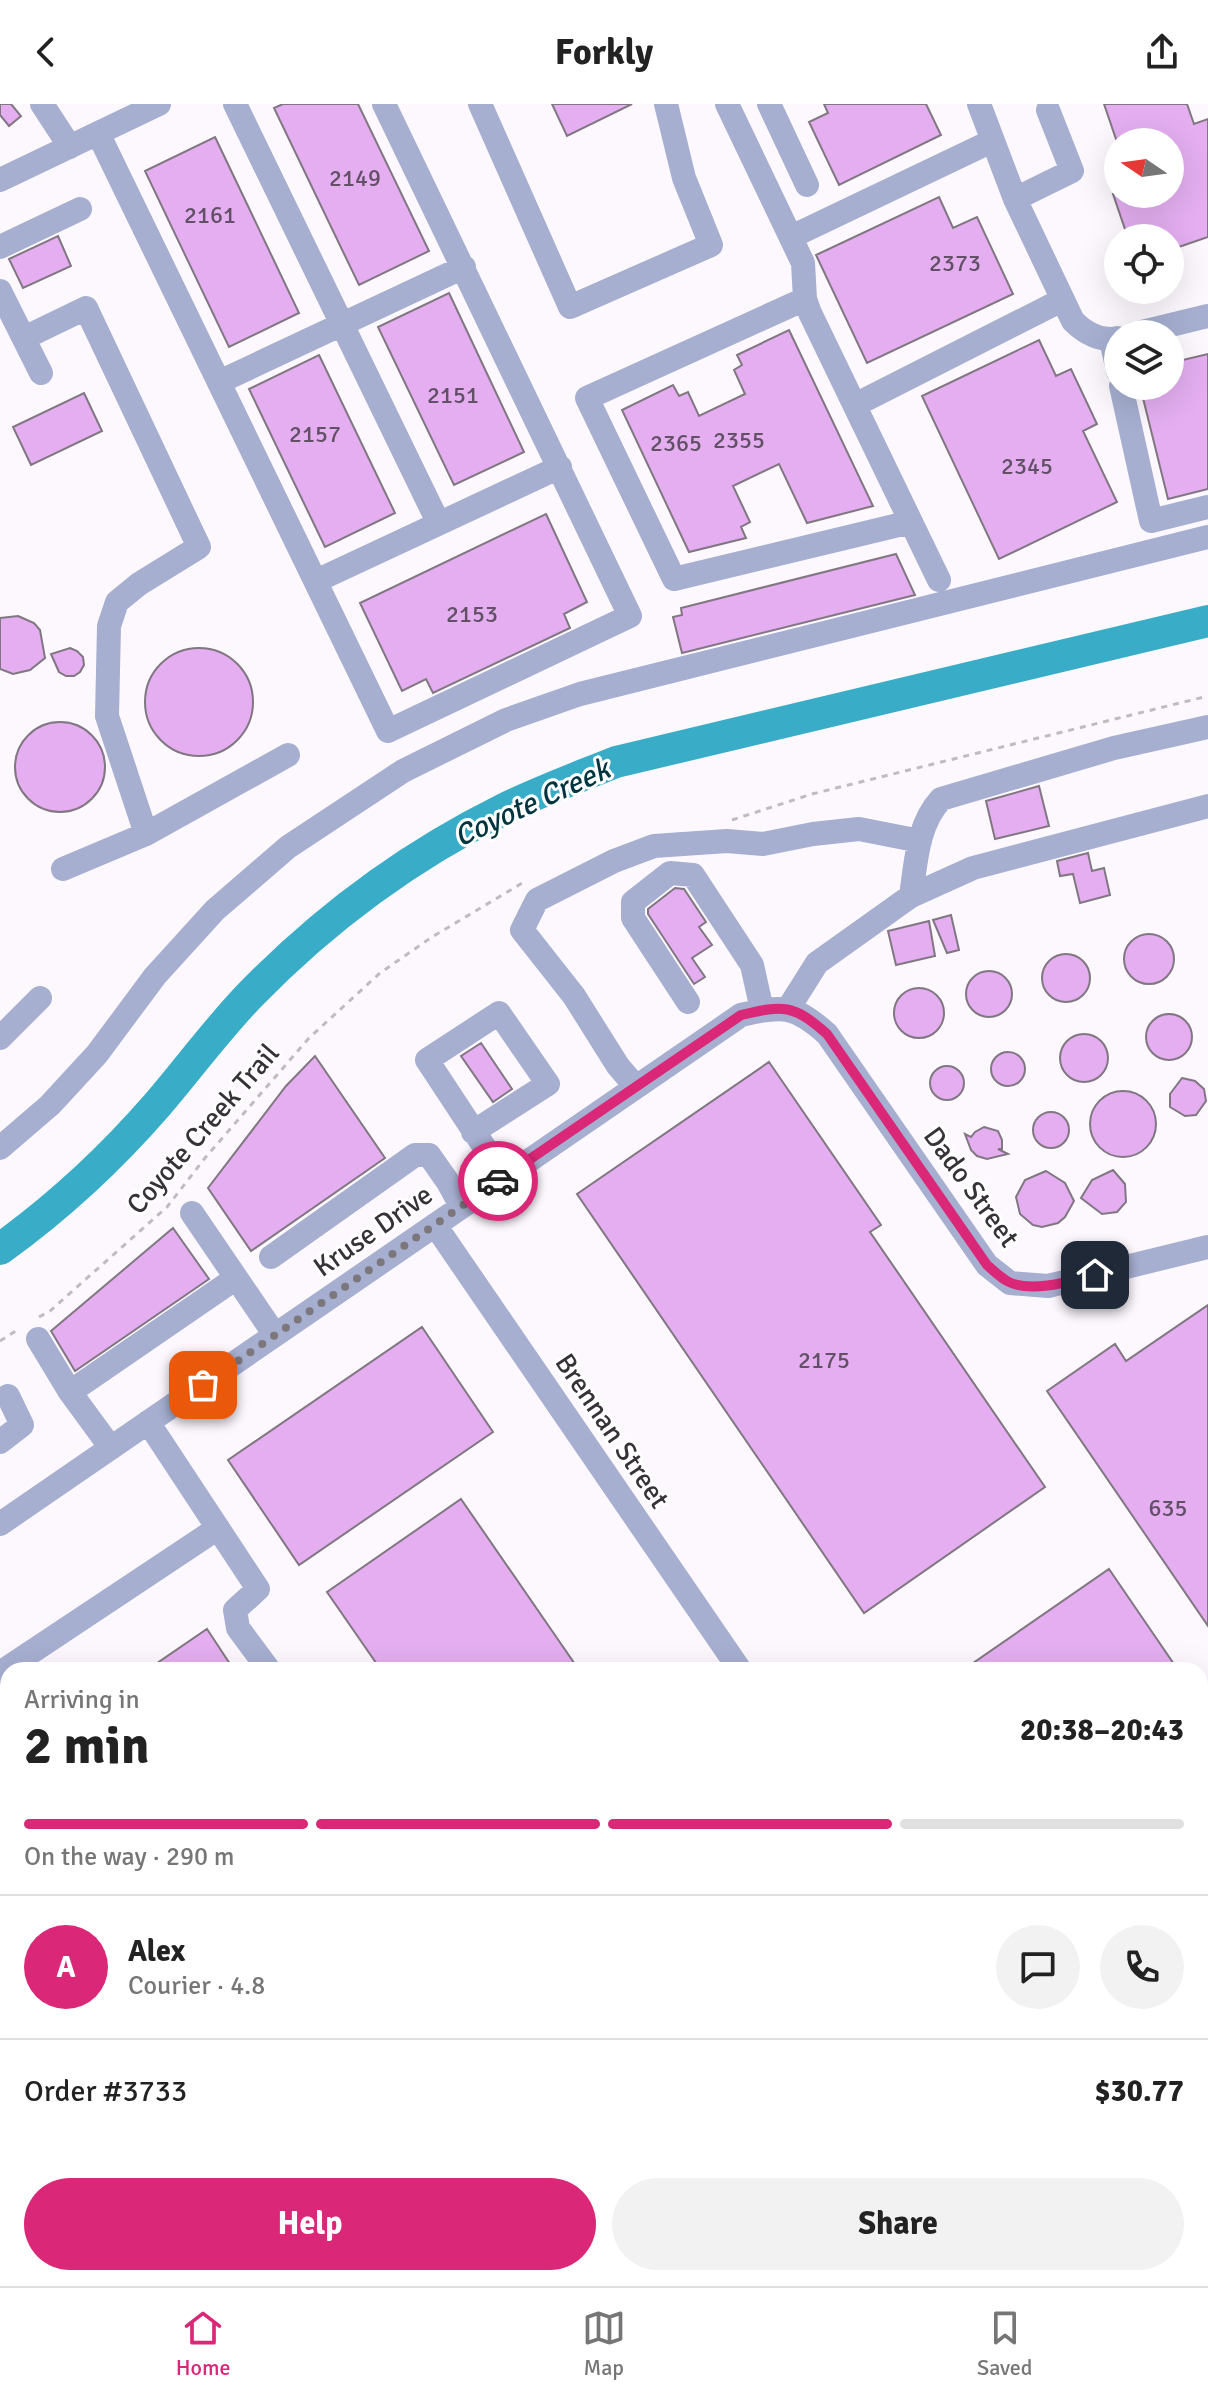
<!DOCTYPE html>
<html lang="en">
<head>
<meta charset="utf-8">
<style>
  :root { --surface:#fff; --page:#f2f2f2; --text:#222; --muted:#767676; --line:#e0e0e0; --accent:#db2777 }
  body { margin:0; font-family:Signika,sans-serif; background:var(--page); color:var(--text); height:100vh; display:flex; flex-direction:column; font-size:30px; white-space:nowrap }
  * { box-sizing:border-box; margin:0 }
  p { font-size:26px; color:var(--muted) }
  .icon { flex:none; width:44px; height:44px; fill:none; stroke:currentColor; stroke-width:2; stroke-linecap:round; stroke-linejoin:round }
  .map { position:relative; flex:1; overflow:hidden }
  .details { position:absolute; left:0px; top:1558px; width:1208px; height:624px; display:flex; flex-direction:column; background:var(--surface); border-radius:24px 24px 0 0; box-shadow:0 8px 32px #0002 }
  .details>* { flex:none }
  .needle { width:52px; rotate:283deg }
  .controls { position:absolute; left:1104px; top:24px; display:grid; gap:16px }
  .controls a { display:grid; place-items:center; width:80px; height:80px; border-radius:50%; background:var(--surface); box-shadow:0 8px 32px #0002; font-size:40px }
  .pin { position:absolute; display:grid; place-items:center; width:68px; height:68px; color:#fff; margin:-34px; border-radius:16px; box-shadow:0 4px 12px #0006 }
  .courier { position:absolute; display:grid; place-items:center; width:80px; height:80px; margin:-40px; border:6px solid #db2777; border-radius:50%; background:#fff; color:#222; box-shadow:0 2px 10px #0007 }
  .headline em { font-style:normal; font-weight:800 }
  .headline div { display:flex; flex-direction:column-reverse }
  .headline { display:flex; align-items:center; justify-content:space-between; height:136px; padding:0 24px }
  h1 { font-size:52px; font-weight:800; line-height:60px }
  .bar { display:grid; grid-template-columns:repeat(4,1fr); gap:12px 8px; align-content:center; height:96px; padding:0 24px }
  .bar i { height:10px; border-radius:6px; background:var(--line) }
  .bar .current { background:var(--accent) }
  .bar p { grid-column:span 4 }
  .line { display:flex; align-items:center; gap:20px; padding:0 24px; border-top:2px solid var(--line) }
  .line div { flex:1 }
  .round { display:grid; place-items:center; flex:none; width:84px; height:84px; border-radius:42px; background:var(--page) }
  .primary-button { display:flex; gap:16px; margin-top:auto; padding:16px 24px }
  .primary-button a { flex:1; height:92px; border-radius:48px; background:var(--accent); color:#fff; font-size:32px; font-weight:800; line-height:92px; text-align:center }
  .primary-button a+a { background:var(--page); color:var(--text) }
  header { display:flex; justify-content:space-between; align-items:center; height:104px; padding:0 24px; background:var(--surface); font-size:36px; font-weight:800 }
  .tabs { display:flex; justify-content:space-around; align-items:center; height:112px; border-top:2px solid var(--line); background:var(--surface); font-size:22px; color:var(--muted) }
  .tabs a { display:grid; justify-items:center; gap:4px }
  .tabs .current { color:var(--accent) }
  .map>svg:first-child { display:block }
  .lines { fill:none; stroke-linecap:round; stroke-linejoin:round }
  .river { stroke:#39adc7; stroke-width:32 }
  .building { fill:#e4aef0; stroke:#807782; stroke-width:2 }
  .path { stroke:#c0bbc1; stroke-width:3; stroke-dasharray:6 6; stroke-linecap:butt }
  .minor { stroke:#a6afd0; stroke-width:24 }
  .done { stroke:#7c777d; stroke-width:8; stroke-dasharray:0 14.4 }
  .route { stroke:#db2777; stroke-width:10 }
  .labels { text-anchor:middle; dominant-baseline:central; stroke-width:6; stroke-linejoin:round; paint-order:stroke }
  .number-label { font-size:24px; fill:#625166 }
  .street-label { font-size:28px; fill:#373238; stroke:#fff }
  .water-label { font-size:30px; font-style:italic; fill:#00343f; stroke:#fff }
</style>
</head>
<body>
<header><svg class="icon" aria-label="back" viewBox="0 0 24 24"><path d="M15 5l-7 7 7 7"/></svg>Forkly<svg class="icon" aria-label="share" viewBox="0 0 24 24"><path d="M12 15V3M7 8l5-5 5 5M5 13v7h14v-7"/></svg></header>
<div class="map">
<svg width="1208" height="2182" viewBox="0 0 1208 2182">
  <rect width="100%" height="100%" fill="#fdf8fe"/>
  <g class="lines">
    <path class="river" d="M 0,1145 C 57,1104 111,1054 157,1001 C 188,965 217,925 251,890 C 324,815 411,751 504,705 C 541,687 579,673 616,658 L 1208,517"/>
  </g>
  <path class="building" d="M 0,0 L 11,0 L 21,12 L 9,22 L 0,11 Z
    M 283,0 L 358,0 L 429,147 L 359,181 L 274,4 Z
    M 552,0 L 632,0 L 567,32 Z
    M 824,0 L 926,0 L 941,31 L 839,81 L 809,18 L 828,9 Z
    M 1104,0 L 1187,0 L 1194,20 L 1208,15 L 1208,133 L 1170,146 L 1170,134 L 1128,134 L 1113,90 L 1170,90 L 1170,38 L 1117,38 Z
    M 215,33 L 299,209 L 229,243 L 145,67 Z
    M 939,93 L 953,124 L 977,113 L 1013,190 L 867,259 L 816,151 Z
    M 58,132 L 71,162 L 23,184 L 9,155 Z
    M 449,189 L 524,348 L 454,381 L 378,223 Z
    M 789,226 L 873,402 L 807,419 L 779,360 L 733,382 L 750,418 L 741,423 L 746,434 L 689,448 L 622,306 L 673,281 L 679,292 L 688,288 L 699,312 L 745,290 L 734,266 L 742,261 L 737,251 Z
    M 1039,236 L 1056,272 L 1071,265 L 1097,320 L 1083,327 L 1117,398 L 999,455 L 922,292 Z
    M 1208,250 L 1208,385 L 1168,395 L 1140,282 L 1170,282 L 1170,259 Z
    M 319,251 L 395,409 L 325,443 L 249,285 Z
    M 84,289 L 102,327 L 31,361 L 13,323 Z
    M 546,410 L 587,498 L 564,510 L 570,524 L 433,589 L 426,575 L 402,587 L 360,499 Z
    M 896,450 L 915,491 L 682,549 L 673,513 L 682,511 L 681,504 Z
    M 18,512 L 34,519 L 40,526 L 45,554 L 30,566 L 13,570 L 0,565 L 0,514 Z
    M 70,544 L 77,547 L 83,553 L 84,561 L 80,568 L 74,572 L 66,572 L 59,568 L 51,550 Z
    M145 598a54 54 0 1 1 108 0a54 54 0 1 1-108 0Z
    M15 663a45 45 0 1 1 90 0a45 45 0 1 1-90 0Z
    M 1039,682 L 1049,722 L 995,735 L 986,697 Z
    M 1088,749 L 1092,767 L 1104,764 L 1110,791 L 1080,799 L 1073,770 L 1060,772 L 1057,757 Z
    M 675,784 L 684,785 L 706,818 L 699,823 L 712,841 L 692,854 L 705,873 L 694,880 L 648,810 L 648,805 Z
    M 951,811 L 959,846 L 947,849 L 933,816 Z
    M 929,817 L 935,852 L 896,861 L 888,827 Z
    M1124 855a25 25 0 1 1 50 0a25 25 0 1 1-50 0Z
    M1042 874a24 24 0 1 1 48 0a24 24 0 1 1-48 0Z
    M966 890a23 23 0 1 1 46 0a23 23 0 1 1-46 0Z
    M894 909a25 25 0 1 1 50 0a25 25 0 1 1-50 0Z
    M1146 933a23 23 0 1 1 46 0a23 23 0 1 1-46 0Z
    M1060 954a24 24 0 1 1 48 0a24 24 0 1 1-48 0Z
    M 481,939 L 512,985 L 493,998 L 461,952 Z
    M991 965a17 17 0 1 1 34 0a17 17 0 1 1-34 0Z
    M 315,952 L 385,1054 L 251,1147 L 208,1084 L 286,982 Z
    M 769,958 L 881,1121 L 870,1128 L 1045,1383 L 864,1509 L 577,1090 Z
    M930 979a17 17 0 1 1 34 0a17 17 0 1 1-34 0Z
    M 1182,974 L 1195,977 L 1204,985 L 1206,997 L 1196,1011 L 1185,1012 L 1170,1003 L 1170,990 Z
    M1090 1020a33 33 0 1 1 66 0a33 33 0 1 1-66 0Z
    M1033 1026a18 18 0 1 1 36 0a18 18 0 1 1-36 0Z
    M 984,1023 L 998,1027 L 1002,1036 L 1002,1045 L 998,1045 L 1008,1050 L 987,1055 L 977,1052 L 971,1046 L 965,1030 L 971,1033 L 975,1028 Z
    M 1113,1066 L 1125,1080 L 1126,1098 L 1117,1108 L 1102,1110 L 1081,1094 L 1092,1076 Z
    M 1046,1067 L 1065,1079 L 1074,1097 L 1065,1113 L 1058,1119 L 1042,1123 L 1033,1121 L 1020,1110 L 1016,1093 L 1025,1076 Z
    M 173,1124 L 209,1175 L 75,1267 L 51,1227 Z
    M 1208,1201 L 1208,1522 L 1047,1287 L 1115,1240 L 1126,1257 Z
    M 422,1223 L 493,1328 L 299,1461 L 228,1356 Z
    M 461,1395 L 579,1566 L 381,1566 L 327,1488 Z
    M 1109,1465 L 1178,1566 L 963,1566 Z
    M 207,1525 L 234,1566 L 147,1566 Z"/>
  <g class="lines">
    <path class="path" d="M 732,716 L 812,690 L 1208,592
      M 39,1213 L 50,1207 L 167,1103 L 205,1054 L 309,934 L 380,869 L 432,833 L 524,778
      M 0,1237 L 19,1225"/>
    <path class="minor" d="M 42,0 L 70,43
      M 235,0 L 438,418
      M 480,0 L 570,203 L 711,141 L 684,74 L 666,0
      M 727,0 L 803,159 L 805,195 L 810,209 L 939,476
      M 769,0 L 807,81
      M 979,0 L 1015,95 L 1073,217 C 1085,229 1101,238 1118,234
      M 98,29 L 388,627 L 630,512 L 384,0
      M 0,76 L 159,0
      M 1015,95 L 1072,67 L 1048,6
      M 791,133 L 992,37
      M 0,143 L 80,105
      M 0,187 L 41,269
      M 805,195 L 587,294 L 674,475 L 911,418
      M 1134,230 L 1208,212
      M 24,234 L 86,204 L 199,443 L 139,480 L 117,498 L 109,522 L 107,612 L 146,730
      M 1111,236 L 1118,267
      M 219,278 L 464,163
      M 1121,282 L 1151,417 L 1208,403
      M 855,301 L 1062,196
      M 316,477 L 560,363
      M 63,765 L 146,730 L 288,651
      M 911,792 C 916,758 917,721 941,695 L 1114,644 L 1208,623
      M 688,898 L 633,814 L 633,798 L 670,769 L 693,771 L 752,861 L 762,906
      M 788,905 L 817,859 L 911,792 L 973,764 L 1208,702
      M 0,934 L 40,894
      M 636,983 L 618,962 L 574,892 L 522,826 L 537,796 L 614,757 L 654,742 L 727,737 L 763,740 L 813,730 L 859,725 L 920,737
      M 473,1028 L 548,980 L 499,909 L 427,956 L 504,1073
      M 0,1044 L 50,1001 L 97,950 L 155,872 L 215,806 L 288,743 L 403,667 L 506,616 L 580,590 L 1208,433
      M 192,1109 L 275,1231
      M 435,1121 L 740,1566
      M 271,1153 L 415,1051 L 429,1051 L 448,1078 L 461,1102
      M 38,1235 L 70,1288 L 111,1344
      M 70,1288 L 236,1174
      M 148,1318 L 258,1485 L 235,1506 L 238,1524 L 269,1566
      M 0,1338 L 22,1321 L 8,1292
      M 0,1420 L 741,911 C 782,901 795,901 827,930 L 987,1161 L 1010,1179 L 1048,1182 L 1208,1143
      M 0,1569 L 218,1424
      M 0,1877 L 8,1889
      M 0,2134 L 8,2148
      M 21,2174 L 25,2182
      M 132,2174 L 137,2182
      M 205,2174 L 211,2182
      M 272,2174 L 278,2182
      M 320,2174 L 326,2182
      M 703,2174 L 708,2182
      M 1162,2174 L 1167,2182
      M 378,2182 L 390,2174
      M 456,2182 L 467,2174"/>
  </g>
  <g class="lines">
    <path class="done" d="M 203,1281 L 498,1077"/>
    <path class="route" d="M 498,1077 L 741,911 C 784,901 793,900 827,930 L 987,1161 C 993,1166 1000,1173 1007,1177 C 1030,1190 1071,1177 1095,1171"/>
  </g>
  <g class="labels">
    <g class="number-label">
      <text x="355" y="74">2149</text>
      <text x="210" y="111">2161</text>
      <text x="955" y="159">2373</text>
      <text x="453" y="291">2151</text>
      <text x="315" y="330">2157</text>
      <text x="739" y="336">2355</text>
      <text x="676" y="339">2365</text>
      <text x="1027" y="362">2345</text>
      <text x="472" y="510">2153</text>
      <text x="824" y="1256">2175</text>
      <text x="1168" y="1404">635</text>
    </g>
    <g class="street-label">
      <text transform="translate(203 1025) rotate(-49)">Coyote Creek Trail</text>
      <text transform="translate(971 1083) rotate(54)">Dado Street</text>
      <text transform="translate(373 1127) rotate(-35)">Kruse Drive</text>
      <text transform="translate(612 1327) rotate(56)">Brennan Street</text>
    </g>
    <g class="water-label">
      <text transform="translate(532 699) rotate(-25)">Coyote Creek</text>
    </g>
  </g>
</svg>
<div class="controls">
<a><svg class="needle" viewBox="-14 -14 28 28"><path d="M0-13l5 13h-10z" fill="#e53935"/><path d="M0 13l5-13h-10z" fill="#767676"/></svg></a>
<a><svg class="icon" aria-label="locate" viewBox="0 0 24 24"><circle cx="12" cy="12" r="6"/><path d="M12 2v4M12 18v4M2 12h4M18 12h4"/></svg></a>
<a><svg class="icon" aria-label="layers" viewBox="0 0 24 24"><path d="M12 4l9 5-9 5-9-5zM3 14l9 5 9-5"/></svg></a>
</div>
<div class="pin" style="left:203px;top:1281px;background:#ea580c"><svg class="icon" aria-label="bag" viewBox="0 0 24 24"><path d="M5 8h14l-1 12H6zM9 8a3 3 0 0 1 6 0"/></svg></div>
<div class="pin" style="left:1095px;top:1171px;background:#1f2937"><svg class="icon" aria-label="home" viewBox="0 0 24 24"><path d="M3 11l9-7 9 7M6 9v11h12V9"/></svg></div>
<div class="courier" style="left:498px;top:1077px"><svg class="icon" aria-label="car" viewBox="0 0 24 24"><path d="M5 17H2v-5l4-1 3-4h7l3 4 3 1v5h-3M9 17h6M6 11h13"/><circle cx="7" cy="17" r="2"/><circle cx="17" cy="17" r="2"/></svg></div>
<section class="details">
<div class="headline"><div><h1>2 min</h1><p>Arriving in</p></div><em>20:38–20:43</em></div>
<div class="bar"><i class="current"></i><i class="current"></i><i class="current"></i><i></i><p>On the way · 290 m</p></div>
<div class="line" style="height:144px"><b class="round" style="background:var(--accent);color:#fff">A</b><div><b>Alex</b><p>Courier · 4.8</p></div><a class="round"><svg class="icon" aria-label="chat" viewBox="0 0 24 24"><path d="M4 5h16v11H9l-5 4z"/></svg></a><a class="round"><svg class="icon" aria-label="phone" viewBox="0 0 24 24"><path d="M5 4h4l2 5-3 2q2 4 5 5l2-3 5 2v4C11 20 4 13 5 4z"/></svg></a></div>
<div class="line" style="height:104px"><div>Order #3733</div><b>$30.77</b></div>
<div class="primary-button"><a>Help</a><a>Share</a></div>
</section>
</div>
<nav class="tabs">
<a class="current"><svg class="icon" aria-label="home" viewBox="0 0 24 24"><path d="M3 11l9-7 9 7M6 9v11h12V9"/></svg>Home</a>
<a><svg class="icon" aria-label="map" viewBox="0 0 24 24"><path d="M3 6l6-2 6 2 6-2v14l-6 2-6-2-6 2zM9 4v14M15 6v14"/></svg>Map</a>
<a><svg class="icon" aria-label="saved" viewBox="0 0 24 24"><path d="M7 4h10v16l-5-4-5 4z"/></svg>Saved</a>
</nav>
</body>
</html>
